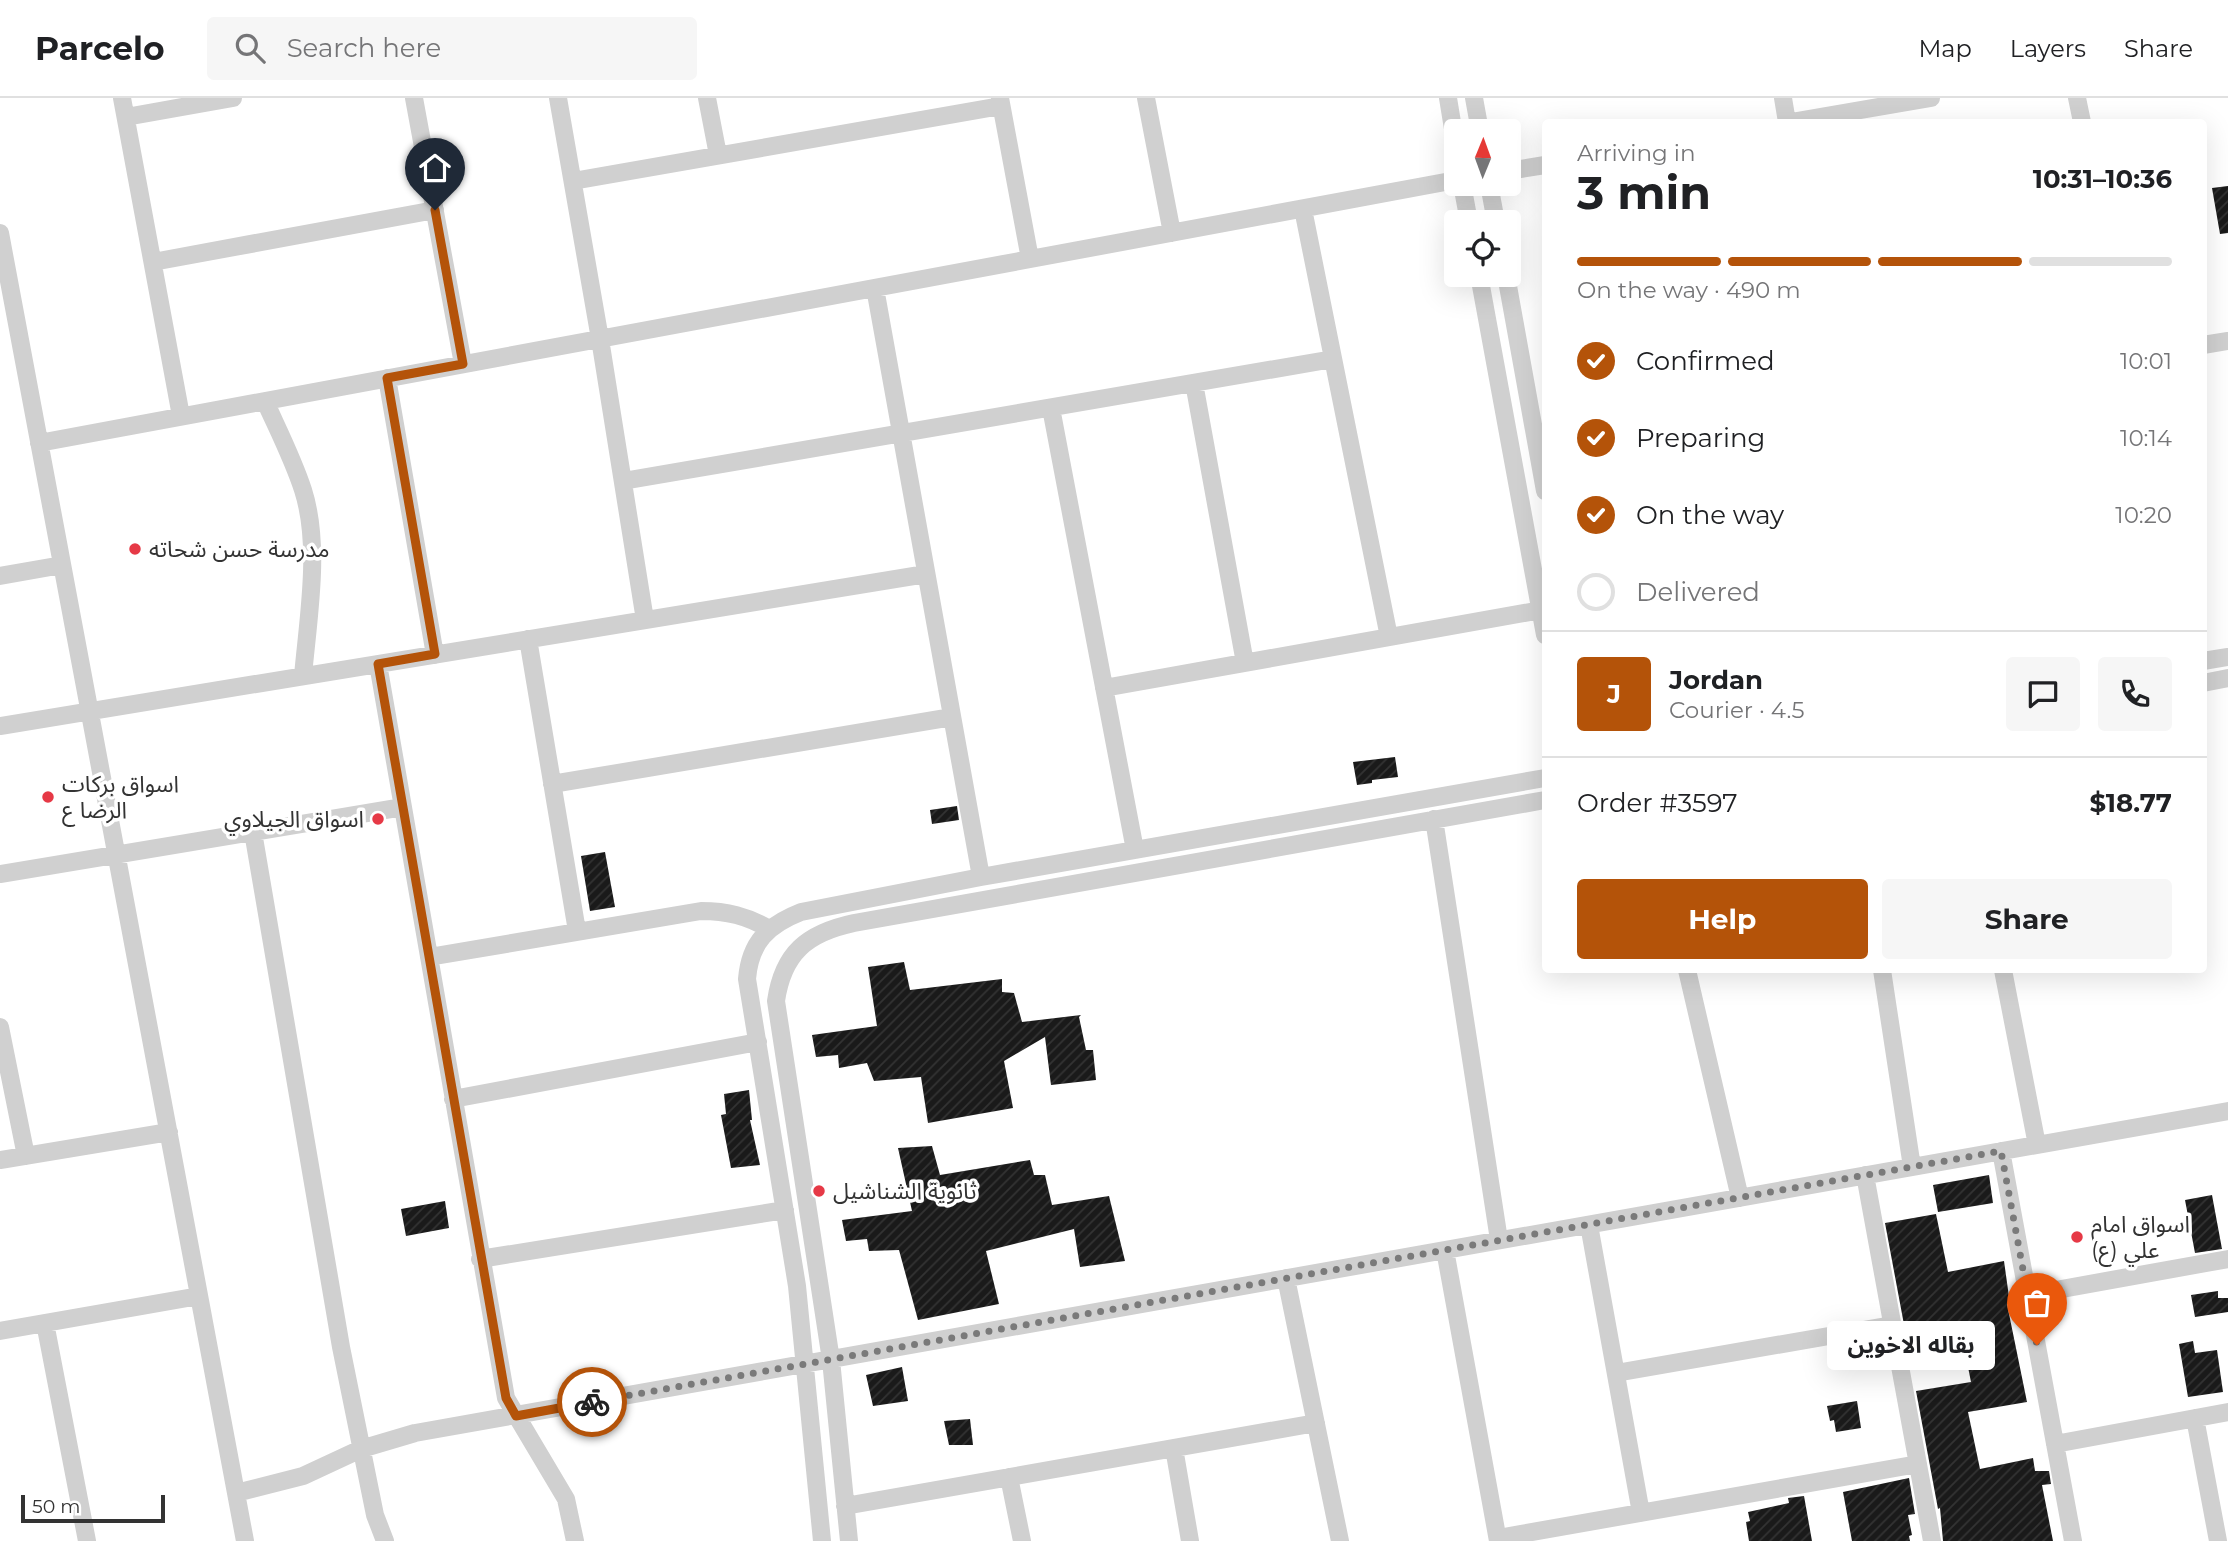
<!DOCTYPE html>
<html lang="en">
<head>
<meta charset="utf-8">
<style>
  :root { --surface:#fff; --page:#f6f6f6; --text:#202124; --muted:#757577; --line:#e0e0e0; --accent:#b45309 }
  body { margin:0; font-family:Montserrat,"Noto Sans Arabic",sans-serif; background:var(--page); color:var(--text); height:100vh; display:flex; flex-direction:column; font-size:26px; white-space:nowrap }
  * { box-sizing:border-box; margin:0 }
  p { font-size:23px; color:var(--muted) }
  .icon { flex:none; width:38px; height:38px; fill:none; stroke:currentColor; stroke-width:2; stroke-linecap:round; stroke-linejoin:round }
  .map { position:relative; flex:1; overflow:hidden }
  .details { position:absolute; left:1542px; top:21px; width:665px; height:854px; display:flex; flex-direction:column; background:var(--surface); border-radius:7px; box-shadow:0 7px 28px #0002 }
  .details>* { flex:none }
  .needle { width:46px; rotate:1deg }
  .fabs { position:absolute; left:1444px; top:21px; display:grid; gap:14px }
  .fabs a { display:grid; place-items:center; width:77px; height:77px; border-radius:7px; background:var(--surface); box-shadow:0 7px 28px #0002; font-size:35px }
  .scale { position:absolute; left:21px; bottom:18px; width:144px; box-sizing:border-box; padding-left:7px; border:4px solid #333; border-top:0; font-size:19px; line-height:24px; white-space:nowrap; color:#333; -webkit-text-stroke:5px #fff; paint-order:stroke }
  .pin { position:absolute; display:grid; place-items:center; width:60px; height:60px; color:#fff; margin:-72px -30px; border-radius:50% 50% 50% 0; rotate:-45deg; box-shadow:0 0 7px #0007 }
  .pin .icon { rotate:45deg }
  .courier { position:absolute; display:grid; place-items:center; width:70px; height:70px; margin:-35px; border:5px solid #b45309; border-radius:50%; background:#fff; color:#222; box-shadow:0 2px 9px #0007 }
  .bubble { position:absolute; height:49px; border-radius:7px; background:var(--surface); box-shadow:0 7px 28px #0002; font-size:23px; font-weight:700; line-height:49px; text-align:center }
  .summary em { font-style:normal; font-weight:700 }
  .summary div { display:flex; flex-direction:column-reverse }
  .summary { display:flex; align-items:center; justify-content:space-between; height:119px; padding:0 35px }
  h1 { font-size:46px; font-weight:700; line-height:52px }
  .bar { display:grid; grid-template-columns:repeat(4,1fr); gap:10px 7px; align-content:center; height:84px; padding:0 35px }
  .bar i { height:9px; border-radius:5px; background:var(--line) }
  .bar .current { background:var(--accent) }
  .bar p { grid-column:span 4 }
  .line { display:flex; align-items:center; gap:18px; padding:0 35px; border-top:2px solid var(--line) }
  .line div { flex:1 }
  .round { display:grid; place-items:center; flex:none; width:74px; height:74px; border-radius:7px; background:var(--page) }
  ol { padding:0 35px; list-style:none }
  li { display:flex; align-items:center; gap:21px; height:77px }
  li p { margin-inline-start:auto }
  li .icon { padding:7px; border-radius:50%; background:var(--accent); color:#fff; stroke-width:4 }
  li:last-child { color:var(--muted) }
  li i { width:38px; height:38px; border:4px solid var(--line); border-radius:50% }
  .cta { display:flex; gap:14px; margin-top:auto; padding:14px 35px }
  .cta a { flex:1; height:80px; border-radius:7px; background:var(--accent); color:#fff; font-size:28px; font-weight:700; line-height:80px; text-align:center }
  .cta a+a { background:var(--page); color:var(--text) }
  header { display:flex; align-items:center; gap:42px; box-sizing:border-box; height:98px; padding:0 35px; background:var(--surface); border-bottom:2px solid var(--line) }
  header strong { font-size:33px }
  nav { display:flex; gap:38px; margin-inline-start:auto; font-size:24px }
  .search { width:490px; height:63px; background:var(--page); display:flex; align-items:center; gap:18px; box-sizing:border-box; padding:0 24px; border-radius:7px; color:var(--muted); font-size:26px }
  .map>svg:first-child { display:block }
  .building { fill:url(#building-hatch) }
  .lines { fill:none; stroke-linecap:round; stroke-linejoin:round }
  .minor { stroke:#d0d0d0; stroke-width:18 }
  .done { stroke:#7a7a7a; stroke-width:7; stroke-dasharray:0 12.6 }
  .route { stroke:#b45309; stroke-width:9 }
  .poi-dot { fill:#e63946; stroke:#fff; stroke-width:2.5 }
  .labels { text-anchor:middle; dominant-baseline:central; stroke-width:7; stroke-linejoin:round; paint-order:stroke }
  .poi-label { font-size:23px; fill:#333; stroke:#fff; text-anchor:start }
</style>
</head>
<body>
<header>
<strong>Parcelo</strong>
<div class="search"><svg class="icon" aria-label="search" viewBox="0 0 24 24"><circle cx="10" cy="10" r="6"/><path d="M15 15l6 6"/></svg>Search here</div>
<nav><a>Map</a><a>Layers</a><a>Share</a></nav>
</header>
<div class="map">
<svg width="2228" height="1443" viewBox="0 0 2228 1443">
  <defs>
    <pattern id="building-hatch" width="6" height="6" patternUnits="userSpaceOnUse" patternTransform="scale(1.75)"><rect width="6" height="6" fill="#1a1a1a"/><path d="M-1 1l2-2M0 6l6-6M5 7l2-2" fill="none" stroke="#333"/></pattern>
  </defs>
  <rect width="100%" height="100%" fill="#fff"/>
  <path class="building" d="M 2228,88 L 2228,135 L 2220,136 L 2212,90 Z
    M 1395,659 L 1398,679 L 1372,682 L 1372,685 L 1357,687 L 1353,664 Z
    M 957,708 L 959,722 L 932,726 L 930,712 Z
    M 605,754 L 615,809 L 590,813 L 581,758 Z
    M 904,864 L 910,892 L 1002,881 L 1002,894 L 1014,895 L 1022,924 L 1081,917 L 1079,919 L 1086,952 L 1093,952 L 1096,982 L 1051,987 L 1045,939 L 1004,963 L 1013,1010 L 928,1025 L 921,979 L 874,983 L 867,965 L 839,970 L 838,957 L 816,959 L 812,937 L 877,928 L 868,869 Z
    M 749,992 L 752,1022 L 750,1022 L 760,1067 L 731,1070 L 721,1017 L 726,1016 L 724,996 Z
    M 932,1048 L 940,1077 L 1030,1062 L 1034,1077 L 1045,1077 L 1052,1107 L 1109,1098 L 1125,1163 L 1080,1169 L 1074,1131 L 986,1153 L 999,1206 L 918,1222 L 899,1152 L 869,1153 L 867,1141 L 846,1143 L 842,1122 L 912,1113 L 898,1050 Z
    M 1989,1077 L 1993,1105 L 1938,1114 L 1933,1087 Z
    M 2212,1097 L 2222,1151 L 2195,1155 L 2185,1102 Z
    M 445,1103 L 449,1130 L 406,1138 L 401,1111 Z
    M 1936,1116 L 1948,1174 L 2004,1163 L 2010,1206 L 2007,1206 L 2027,1304 L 1968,1314 L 1980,1371 L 2033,1360 L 2035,1373 L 2049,1373 L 2051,1386 L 2042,1387 L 2053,1443 L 1943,1443 L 1940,1410 L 1938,1411 L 1916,1293 L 1971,1284 L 1965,1254 L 1911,1264 L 1885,1125 Z
    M 2218,1193 L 2218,1200 L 2228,1200 L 2228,1214 L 2195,1219 L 2191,1197 Z
    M 2193,1243 L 2195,1255 L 2217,1252 L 2223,1294 L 2188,1299 L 2179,1246 Z
    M 902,1269 L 908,1303 L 873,1308 L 866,1277 Z
    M 1857,1303 L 1861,1330 L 1836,1334 L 1834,1322 L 1830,1323 L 1827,1308 Z
    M 970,1321 L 973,1347 L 949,1347 L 944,1323 Z
    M 1909,1380 L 1915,1416 L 1908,1417 L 1912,1437 L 1909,1438 L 1910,1443 L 1852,1443 L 1843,1394 Z
    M 1804,1398 L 1812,1443 L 1749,1443 L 1746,1424 L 1750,1423 L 1748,1414 L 1789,1405 L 1788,1400 Z"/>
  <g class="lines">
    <path class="minor" d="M 122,0 L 181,318
      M 414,0 L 463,266
      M 558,0 L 600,241 L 645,522
      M 707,0 L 718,57
      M 1000,0 L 1030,161
      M 1146,0 L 1172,135
      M 1448,0 L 1456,49
      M 1474,0 L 1480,33
      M 1783,0 L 1787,24
      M 2077,0 L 2082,24
      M 126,19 L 233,0
      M 1791,24 L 1931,0
      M 1508,73 L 1545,67
      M 573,83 L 1001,8
      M 1462,86 L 1469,124
      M 1489,86 L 1496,124
      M 1303,111 L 1389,539
      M 0,135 L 245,1443
      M 153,164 L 435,112
      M 1479,177 L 1545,537
      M 1506,177 L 1545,393
      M 875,190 L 981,779
      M 2203,247 L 2228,243
      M 387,280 L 435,557
      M 1194,285 L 1245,565
      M 265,303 C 278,332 293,361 303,392 C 321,448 308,520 303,578
      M 1051,310 L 1135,752
      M 39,345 L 1456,82
      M 623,383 L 1333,261
      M 0,478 L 62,467
      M 528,541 L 577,833
      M 2203,563 L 2228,559
      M 378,566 L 506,1300 L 566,1401 L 575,1443
      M 2203,585 L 2228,580
      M 1104,590 L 1541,512
      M 0,628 L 926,476
      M 552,686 L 952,619
      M 1434,721 L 1499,1142
      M 253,734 L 341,1249 L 375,1417 L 385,1443
      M 0,776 L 403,709
      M 429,859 L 701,813 C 727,813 747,818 769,831
      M 1687,872 L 1740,1100
      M 1882,872 L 1912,1069
      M 2003,872 L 2037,1047
      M 0,929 L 26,1058
      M 453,1001 L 758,944
      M 2001,1053 L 2073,1443
      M 0,1062 L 169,1034
      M 1865,1077 L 1932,1443
      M 1589,1127 L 1641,1415
      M 1445,1152 L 1498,1443
      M 480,1161 L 785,1112
      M 1286,1180 L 1340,1443
      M 2028,1197 L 2228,1161
      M 45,1225 L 87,1443
      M 0,1233 L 199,1198
      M 1616,1275 L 1892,1227
      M 2195,1320 L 2218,1443
      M 2055,1346 L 2228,1314
      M 1174,1350 L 1190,1443
      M 1009,1379 L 1022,1443
      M 236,1395 L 303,1378 L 361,1351 L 415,1335 L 2228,1013
      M 845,1408 L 1316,1325
      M 1498,1440 L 1918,1366
      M 822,1443 L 797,1188 L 747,881 C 750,844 768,827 801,814 L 981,779 L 1545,680
      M 849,1443 L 831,1262 L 776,903 C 783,855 807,835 854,825 L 1545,702"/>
  </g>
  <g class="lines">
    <path class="done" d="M 592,1304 L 2001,1053 L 2037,1247"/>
    <path class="route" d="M 435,112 L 463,266 L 387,280 L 435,556 L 378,566 L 506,1300 L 516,1318 L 592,1304"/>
  </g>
  <g class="poi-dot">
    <circle cx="135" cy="451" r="7"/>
    <circle cx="48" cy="699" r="7"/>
    <circle cx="378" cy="721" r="7"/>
    <circle cx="819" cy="1093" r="7"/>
    <circle cx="2077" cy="1139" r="7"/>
  </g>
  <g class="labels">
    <g class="poi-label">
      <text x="149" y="451">مدرسة حسن شحاته</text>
      <text x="62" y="686">اسواق بركات<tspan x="62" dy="26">الرضا ع</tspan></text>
      <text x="364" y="721" text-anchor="end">اسواق الجيلاوي</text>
      <text x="833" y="1093">ثانوية الشناشيل</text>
      <text x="2091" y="1126">اسواق امام<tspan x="2091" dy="26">علي (ع)</tspan></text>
    </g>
  </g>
</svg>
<div class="fabs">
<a><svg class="needle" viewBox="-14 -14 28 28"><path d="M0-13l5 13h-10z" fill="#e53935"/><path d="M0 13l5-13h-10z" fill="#757577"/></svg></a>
<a><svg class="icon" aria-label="locate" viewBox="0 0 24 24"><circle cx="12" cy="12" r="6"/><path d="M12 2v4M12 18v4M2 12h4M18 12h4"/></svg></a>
</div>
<div class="scale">50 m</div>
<div class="pin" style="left:2037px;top:1247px;background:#ea580c"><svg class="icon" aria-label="bag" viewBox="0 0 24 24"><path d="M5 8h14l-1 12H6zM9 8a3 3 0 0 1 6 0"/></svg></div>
<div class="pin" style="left:435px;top:112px;background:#1f2937"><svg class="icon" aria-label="home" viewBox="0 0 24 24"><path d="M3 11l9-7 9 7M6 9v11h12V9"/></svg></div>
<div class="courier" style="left:592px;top:1304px"><svg class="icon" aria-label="bike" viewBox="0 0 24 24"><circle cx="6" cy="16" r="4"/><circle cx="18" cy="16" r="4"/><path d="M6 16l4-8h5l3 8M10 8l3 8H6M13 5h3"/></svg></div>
<div class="bubble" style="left:1827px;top:1223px;width:168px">بقاله الاخوين</div>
<section class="details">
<div class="summary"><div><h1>3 min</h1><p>Arriving in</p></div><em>10:31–10:36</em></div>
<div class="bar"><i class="current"></i><i class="current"></i><i class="current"></i><i></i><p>On the way · 490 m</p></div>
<ol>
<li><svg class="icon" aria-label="check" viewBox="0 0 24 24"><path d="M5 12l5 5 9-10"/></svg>Confirmed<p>10:01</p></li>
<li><svg class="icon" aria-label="check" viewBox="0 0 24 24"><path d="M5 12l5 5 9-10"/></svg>Preparing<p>10:14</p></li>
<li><svg class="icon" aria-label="check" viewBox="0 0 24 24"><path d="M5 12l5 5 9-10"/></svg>On the way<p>10:20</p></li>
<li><i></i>Delivered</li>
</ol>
<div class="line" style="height:126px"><b class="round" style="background:var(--accent);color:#fff">J</b><div><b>Jordan</b><p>Courier · 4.5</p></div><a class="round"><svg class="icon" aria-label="chat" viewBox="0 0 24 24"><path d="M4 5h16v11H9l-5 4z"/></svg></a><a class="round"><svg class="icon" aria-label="phone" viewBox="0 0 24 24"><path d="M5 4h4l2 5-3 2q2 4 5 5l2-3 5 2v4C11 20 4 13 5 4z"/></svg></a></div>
<div class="line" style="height:91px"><div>Order #3597</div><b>$18.77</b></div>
<div class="cta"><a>Help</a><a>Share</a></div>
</section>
</div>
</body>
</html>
